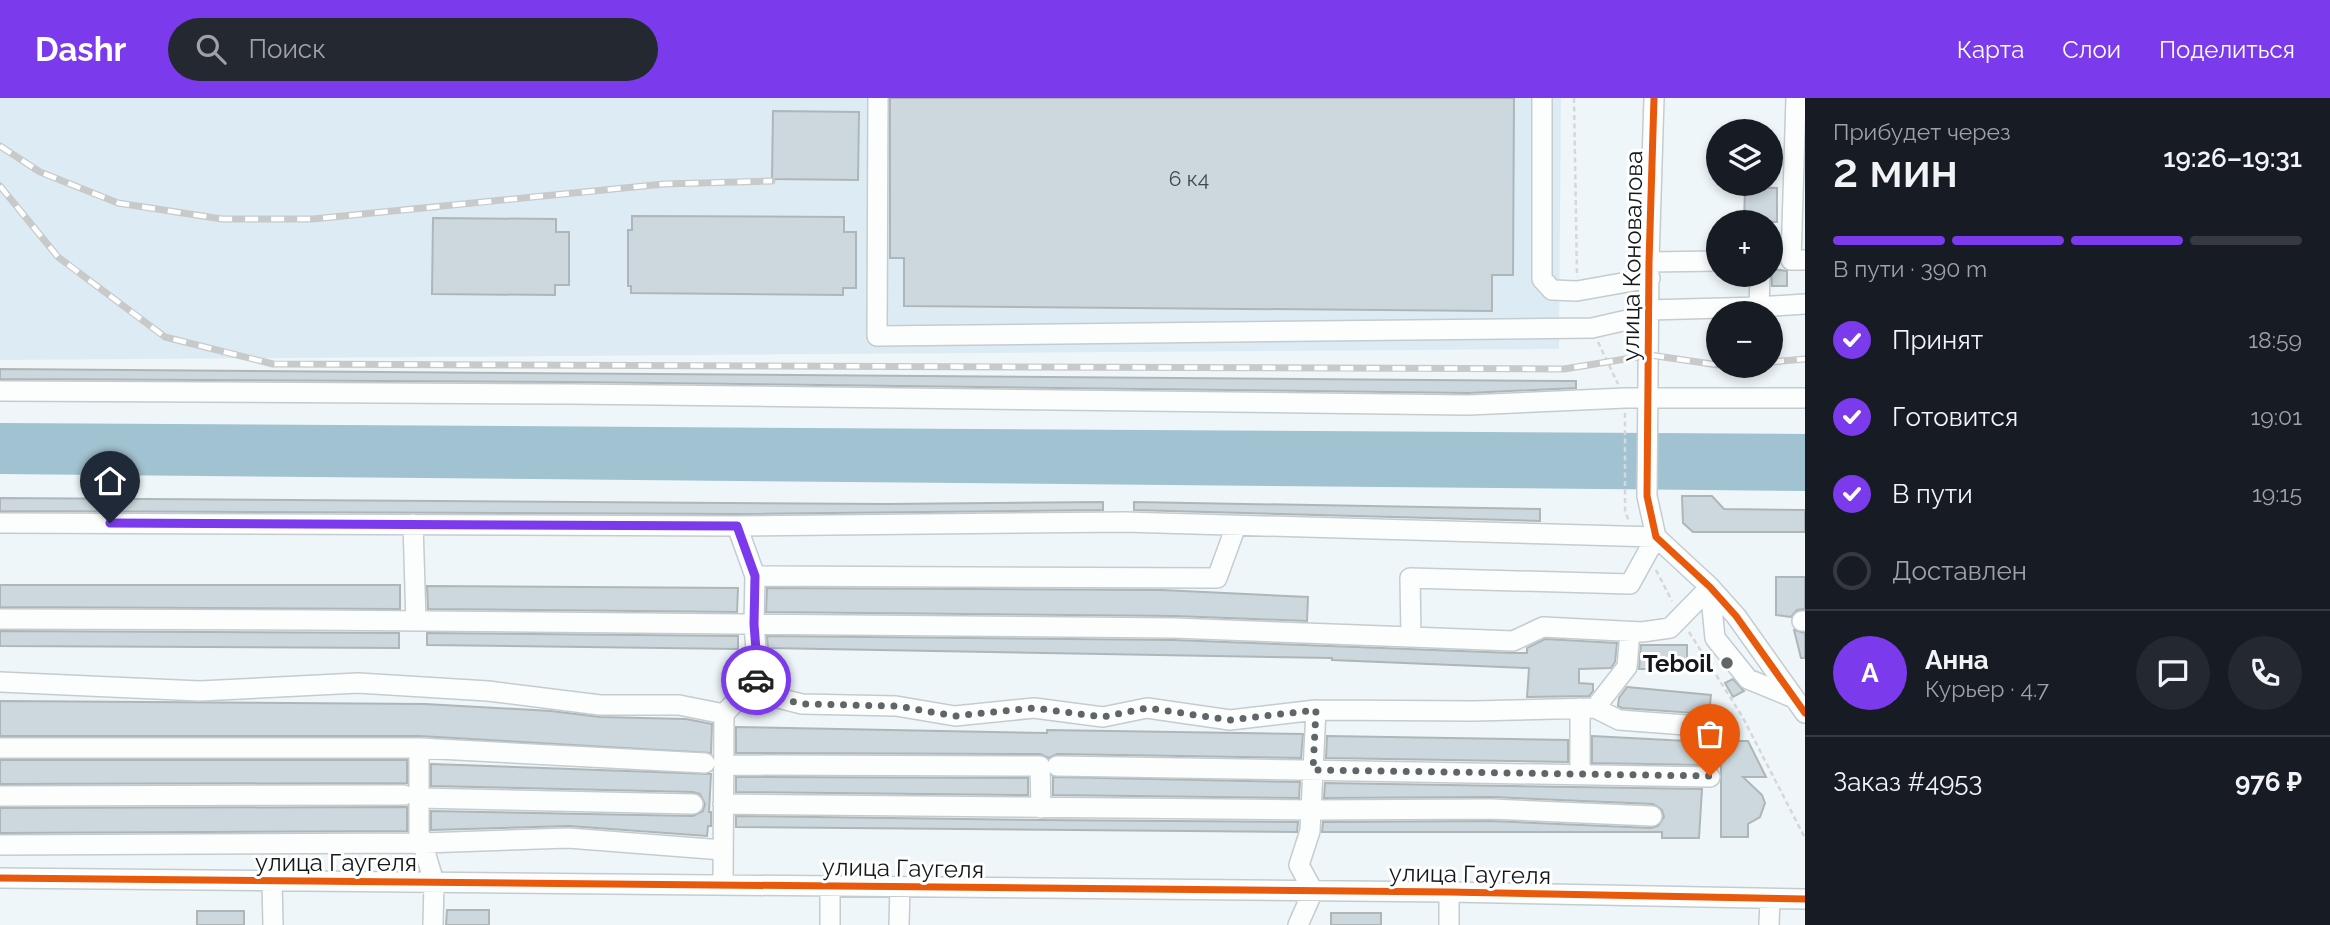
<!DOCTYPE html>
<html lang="ru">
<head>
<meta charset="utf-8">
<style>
  :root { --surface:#171b24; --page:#242831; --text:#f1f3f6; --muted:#9ea1a6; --line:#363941; --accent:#7c3aed }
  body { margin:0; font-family:Raleway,sans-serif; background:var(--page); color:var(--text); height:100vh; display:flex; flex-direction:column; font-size:26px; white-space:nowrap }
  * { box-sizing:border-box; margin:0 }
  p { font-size:23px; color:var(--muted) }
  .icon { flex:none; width:38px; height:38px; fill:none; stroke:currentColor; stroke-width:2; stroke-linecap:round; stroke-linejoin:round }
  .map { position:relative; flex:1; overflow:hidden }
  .sheet { display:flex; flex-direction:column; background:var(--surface); width:525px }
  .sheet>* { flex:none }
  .buttons { position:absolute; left:1706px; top:21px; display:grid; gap:14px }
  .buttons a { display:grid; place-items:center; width:77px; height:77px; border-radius:50%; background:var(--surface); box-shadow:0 4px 10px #0003; font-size:35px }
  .pin { position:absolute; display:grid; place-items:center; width:60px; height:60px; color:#fff; margin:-72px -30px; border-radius:50% 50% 50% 0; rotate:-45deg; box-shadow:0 0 7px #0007 }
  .pin .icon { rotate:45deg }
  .courier { position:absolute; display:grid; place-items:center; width:70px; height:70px; margin:-35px; border:5px solid #7c3aed; border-radius:50%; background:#fff; color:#222; box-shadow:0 2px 9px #0007 }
  .summary em { font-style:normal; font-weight:600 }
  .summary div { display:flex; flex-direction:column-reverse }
  .summary { display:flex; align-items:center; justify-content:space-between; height:119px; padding:0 28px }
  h1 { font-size:46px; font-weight:600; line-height:52px }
  .bar { display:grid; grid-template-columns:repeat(4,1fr); gap:10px 7px; align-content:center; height:84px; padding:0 28px }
  .bar i { height:9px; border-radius:5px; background:var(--line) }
  .bar .selected { background:var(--accent) }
  .bar p { grid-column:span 4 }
  .line { display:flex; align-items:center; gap:18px; padding:0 28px; border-top:2px solid var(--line) }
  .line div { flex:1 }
  .round { display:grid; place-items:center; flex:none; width:74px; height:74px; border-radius:37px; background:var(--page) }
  ol { padding:0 28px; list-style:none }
  li { display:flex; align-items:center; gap:21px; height:77px }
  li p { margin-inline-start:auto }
  li .icon { padding:7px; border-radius:50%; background:var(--accent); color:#fff; stroke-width:4 }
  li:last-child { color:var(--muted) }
  li i { width:38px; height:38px; border:4px solid var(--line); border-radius:50% }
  header { display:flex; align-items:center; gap:42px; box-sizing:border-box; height:98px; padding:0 35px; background:var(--accent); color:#fff }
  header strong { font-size:33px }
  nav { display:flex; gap:38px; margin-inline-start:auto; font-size:24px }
  .search { width:490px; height:63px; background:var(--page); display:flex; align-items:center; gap:18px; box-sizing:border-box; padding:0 24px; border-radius:38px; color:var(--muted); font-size:26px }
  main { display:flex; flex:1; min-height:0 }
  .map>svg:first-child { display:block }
  .built { fill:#ddecf4 }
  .water { fill:#a1c2d0 }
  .building { fill:#ccd8dd; stroke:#afb6b8; stroke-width:2 }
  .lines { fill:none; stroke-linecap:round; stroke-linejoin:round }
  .minor-casing { stroke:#c5cccf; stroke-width:22 }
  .path { stroke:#d5d7d9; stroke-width:2.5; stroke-dasharray:5 3.5; stroke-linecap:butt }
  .minor { stroke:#fcfefe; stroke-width:19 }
  .rail-casing { stroke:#c8caca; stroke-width:7 }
  .rail { stroke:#fff; stroke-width:4.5; stroke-dasharray:13; stroke-linecap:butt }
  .cycleway-casing { stroke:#fff; stroke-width:11 }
  .cycleway { stroke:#e8590c; stroke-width:7 }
  .done { stroke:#606668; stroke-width:7; stroke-dasharray:0 12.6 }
  .route { stroke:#7c3aed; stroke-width:9 }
  .poi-dot { fill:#606668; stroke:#fff; stroke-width:2.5 }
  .labels { text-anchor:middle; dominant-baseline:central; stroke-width:6; stroke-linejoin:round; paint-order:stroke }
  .number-label { font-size:21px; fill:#41484b }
  .street-label { font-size:24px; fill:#13181a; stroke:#fff }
  .poi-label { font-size:24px; font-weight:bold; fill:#13181a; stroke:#fff; text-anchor:end }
</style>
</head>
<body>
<header>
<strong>Dashr</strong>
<div class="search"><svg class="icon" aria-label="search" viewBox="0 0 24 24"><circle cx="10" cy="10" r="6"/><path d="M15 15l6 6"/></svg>Поиск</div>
<nav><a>Карта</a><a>Слои</a><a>Поделиться</a></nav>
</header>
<main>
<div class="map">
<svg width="1805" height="827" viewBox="0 0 1805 827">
  <rect width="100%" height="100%" fill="#eef6f9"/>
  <path class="built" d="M 0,0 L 1561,0 L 1559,251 L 0,262 Z"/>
  <path class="water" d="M 0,325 L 1805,336 L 1805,393 L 0,376 Z"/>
  <path class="building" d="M 890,0 L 1514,0 L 1513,177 L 1492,177 L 1492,213 L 904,208 L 904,160 L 890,160 Z
    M 773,13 L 859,14 L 858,82 L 772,81 Z
    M 1745,89 L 1777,90 L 1777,124 L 1744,124 Z
    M 632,118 L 844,119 L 844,134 L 856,134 L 856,190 L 843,190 L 843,197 L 631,195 L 631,188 L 628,188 L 628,132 L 632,132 Z
    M 433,120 L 556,121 L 556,134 L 569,134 L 569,187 L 555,187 L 555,197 L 432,196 Z
    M 1771,171 L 1787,173 L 1787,188 L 1772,188 Z
    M 0,271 L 1565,283 L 1576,283 L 1576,290 L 1468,295 L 571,284 L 0,281 Z
    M 1682,398 L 1712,398 L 1724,411 L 1805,412 L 1805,434 L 1693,434 L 1683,425 Z
    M 0,400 L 886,406 L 1103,404 L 1103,412 L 737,416 L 0,413 Z
    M 1134,404 L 1540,411 L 1540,423 L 1134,412 Z
    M 1776,479 L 1805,479 L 1805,511 L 1797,512 L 1791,519 L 1776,517 Z
    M 0,487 L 400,487 L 400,511 L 0,509 Z
    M 427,488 L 738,490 L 737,514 L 428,511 Z
    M 767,490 L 1162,492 L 1308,499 L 1307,523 L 1174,518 L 766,514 Z
    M 1794,532 L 1805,535 L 1805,560 L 1801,560 Z
    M 0,533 L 399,535 L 399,550 L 0,548 Z
    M 427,535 L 738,538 L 738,551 L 427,547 Z
    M 767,538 L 1174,542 L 1513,555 L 1527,555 L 1527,550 L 1545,541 L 1617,545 L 1615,564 L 1611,570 L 1579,571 L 1579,585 L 1593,586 L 1593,593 L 1589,598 L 1527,599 L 1529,570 L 1332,562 L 1332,560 L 768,550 Z
    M 1641,547 L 1687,547 L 1687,571 L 1639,571 Z
    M 1733,581 L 1744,593 L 1733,599 L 1725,585 Z
    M 1627,589 L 1711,597 L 1709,616 L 1622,610 L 1618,608 L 1619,600 Z
    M 0,603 L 425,606 L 551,613 L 600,619 L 686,621 L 712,626 L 711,655 L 419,638 L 0,638 Z
    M 736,629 L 1047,635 L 1047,632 L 1303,636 L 1301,660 L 1057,656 L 1049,660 L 1040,656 L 736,655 Z
    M 1327,638 L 1568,642 L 1568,664 L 1326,660 Z
    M 1592,638 L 1705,644 L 1703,667 L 1592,665 Z
    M 1721,643 L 1748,643 L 1766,679 L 1743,679 L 1762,697 L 1765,705 L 1760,719 L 1748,726 L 1748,739 L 1721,739 Z
    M 0,662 L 407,662 L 407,685 L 0,686 Z
    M 431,666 L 711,676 L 709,714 L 711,714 L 711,728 L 708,728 L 707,738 L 569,728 L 431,732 L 431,713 L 693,718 L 703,713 L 705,706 L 700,696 L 693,694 L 431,688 Z
    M 736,679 L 1028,680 L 1028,697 L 736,694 Z
    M 1053,679 L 1300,684 L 1299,700 L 1053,697 Z
    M 1325,685 L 1702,691 L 1699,740 L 1662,740 L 1662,734 L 1322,734 L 1323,724 L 1491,723 L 1651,730 L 1658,728 L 1664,719 L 1662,712 L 1653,706 L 1492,699 L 1324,700 Z
    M 407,709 L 407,733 L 0,735 L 0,710 Z
    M 736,718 L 1041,722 L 1298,724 L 1297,734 L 736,729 Z
    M 447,812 L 489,812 L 489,827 L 446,827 Z
    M 197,813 L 244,813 L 244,827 L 197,827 Z
    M 1331,815 L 1381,815 L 1381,827 L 1331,827 Z"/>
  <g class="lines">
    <g class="minor-casing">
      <path id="minor" d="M 878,0 L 877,238 L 1592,230 L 1649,217
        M 1542,0 L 1542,181 L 1552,192 L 1577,193 L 1650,180
        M 1654,0 L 1649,164 L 1647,398 L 1656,439 L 1710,489 L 1736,518 L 1805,615
        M 1796,0 L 1791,162 L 1805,162
        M 1649,164 L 1718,163
        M 1759,209 L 1805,206
        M 1649,212 L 1759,209 L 1760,177
        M 0,293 L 571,296 L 1468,307 L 1625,300 L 1805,300
        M 0,425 L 737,428 L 1124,424 L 1656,439 L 1630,486 L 1410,480 L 1411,539 L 1513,543 L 1543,529 L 1642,534 L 1670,530 L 1710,489
        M 413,426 L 416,523
        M 737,428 L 755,478 L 1217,480 L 1236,428
        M 1710,489 L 1715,540 L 1748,581 L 1794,600
        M 0,521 L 311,522 L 1174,530 L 1411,539
        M 1802,523 L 1805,523
        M 0,584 L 200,593 L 358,585 L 488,593 L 600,607 L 679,607 L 724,616
        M 746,592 L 802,606 L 896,608 L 955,618 L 1034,610 L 1103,619 L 1147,610 L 1230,622 L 1316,612 L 1310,733 L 1299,767 L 1313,793 L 1298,827
        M 1580,610 L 1580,676
        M 1595,610 L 1619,622 L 1713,629
        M 1316,612 L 1474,613 L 1595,610 L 1627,569 L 1630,534
        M 0,650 L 419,650 L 419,734 L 434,784 L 433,827
        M 419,650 L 705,665
        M 724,667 L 1040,668 L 1041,710
        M 1057,668 L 1710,679
        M 0,698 L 404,697
        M 419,700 L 693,706
        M 723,706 L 1312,712 L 1491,711 L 1652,718
        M 0,747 L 424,745 L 568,740 L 723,752
        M 0,780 L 1449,794 L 1805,801
        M 272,783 L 273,827
        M 723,787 L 724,616 L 758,579 L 754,526 L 755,478
        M 830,788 L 830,827
        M 1449,794 L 1449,827
        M 899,827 L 900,789
        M 1769,827 L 1770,801"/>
    </g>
    <path class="path" d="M 1574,0 L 1577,179
      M 1598,244 L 1618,286
      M 1625,315 L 1625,414 L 1629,423
      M 1656,472 L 1672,503
      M 1689,534 L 1742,618 L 1805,740"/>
    <use href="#minor" class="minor"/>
    <g class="rail-casing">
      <path id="rail" d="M 0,48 L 40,74 L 118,105 L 222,121 L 313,121 L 664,86 L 772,83
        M 0,88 L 58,159 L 165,239 L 273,266 L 1564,271 L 1650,257 L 1718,267
        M 1771,264 L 1805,261"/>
    </g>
    <use href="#rail" class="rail"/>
    <g class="cycleway-casing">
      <path id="cycleway" d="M 1654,0 L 1649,164 L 1647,398 L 1656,439 L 1710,489 L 1736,518 L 1805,615
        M 0,780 L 1449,794 L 1805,801"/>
    </g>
    <use href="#cycleway" class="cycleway"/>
  </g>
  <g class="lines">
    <path class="done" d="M 756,582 L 746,592 L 802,606 L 897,608 L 955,618 L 1034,610 L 1103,619 L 1147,610 L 1230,622 L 1316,612 L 1313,672 L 1710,678"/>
    <path class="route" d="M 110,425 L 737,428 L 755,478 L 754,526 L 758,579 L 756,582"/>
  </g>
  <circle class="poi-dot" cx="1727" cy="565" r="7"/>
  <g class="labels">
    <g class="number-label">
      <text x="1189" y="80">6 к4</text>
    </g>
    <g class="street-label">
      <text transform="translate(1632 158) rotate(-89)">улица Коновалова</text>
      <text x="336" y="764">улица Гаугеля</text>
      <text transform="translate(903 770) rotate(1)">улица Гаугеля</text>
      <text transform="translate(1470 776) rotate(1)">улица Гаугеля</text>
    </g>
    <g class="poi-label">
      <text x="1713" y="565">Teboil</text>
    </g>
  </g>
</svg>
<div class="buttons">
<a><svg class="icon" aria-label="layers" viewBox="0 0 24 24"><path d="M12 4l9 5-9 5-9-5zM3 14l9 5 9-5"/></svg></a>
<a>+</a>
<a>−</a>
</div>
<div class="pin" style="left:1710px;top:678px;background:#ea580c"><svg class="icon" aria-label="bag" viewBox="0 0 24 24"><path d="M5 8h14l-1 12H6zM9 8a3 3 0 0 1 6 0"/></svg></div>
<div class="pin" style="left:110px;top:425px;background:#1f2937"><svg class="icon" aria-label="home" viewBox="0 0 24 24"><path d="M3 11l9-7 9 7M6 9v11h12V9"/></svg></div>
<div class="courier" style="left:756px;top:582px"><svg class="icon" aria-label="car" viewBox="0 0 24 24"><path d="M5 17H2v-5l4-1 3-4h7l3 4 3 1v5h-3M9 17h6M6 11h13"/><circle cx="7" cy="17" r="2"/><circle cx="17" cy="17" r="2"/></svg></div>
</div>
<section class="sheet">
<div class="summary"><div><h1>2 мин</h1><p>Прибудет через</p></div><em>19:26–19:31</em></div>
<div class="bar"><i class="selected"></i><i class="selected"></i><i class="selected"></i><i></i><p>В пути · 390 m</p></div>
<ol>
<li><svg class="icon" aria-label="check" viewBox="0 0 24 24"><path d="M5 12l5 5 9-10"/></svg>Принят<p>18:59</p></li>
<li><svg class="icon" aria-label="check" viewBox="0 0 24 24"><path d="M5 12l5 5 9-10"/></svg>Готовится<p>19:01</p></li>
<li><svg class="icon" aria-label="check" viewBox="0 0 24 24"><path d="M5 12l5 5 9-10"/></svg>В пути<p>19:15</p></li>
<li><i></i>Доставлен</li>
</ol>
<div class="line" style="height:126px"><b class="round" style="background:var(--accent);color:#fff">А</b><div><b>Анна</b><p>Курьер · 4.7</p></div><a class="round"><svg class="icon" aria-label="chat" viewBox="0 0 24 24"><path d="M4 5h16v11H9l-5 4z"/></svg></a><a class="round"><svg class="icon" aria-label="phone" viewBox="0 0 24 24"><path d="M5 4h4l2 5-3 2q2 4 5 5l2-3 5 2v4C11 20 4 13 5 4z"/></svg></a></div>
<div class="line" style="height:91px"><div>Заказ #4953</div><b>976 ₽</b></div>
</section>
</main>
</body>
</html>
